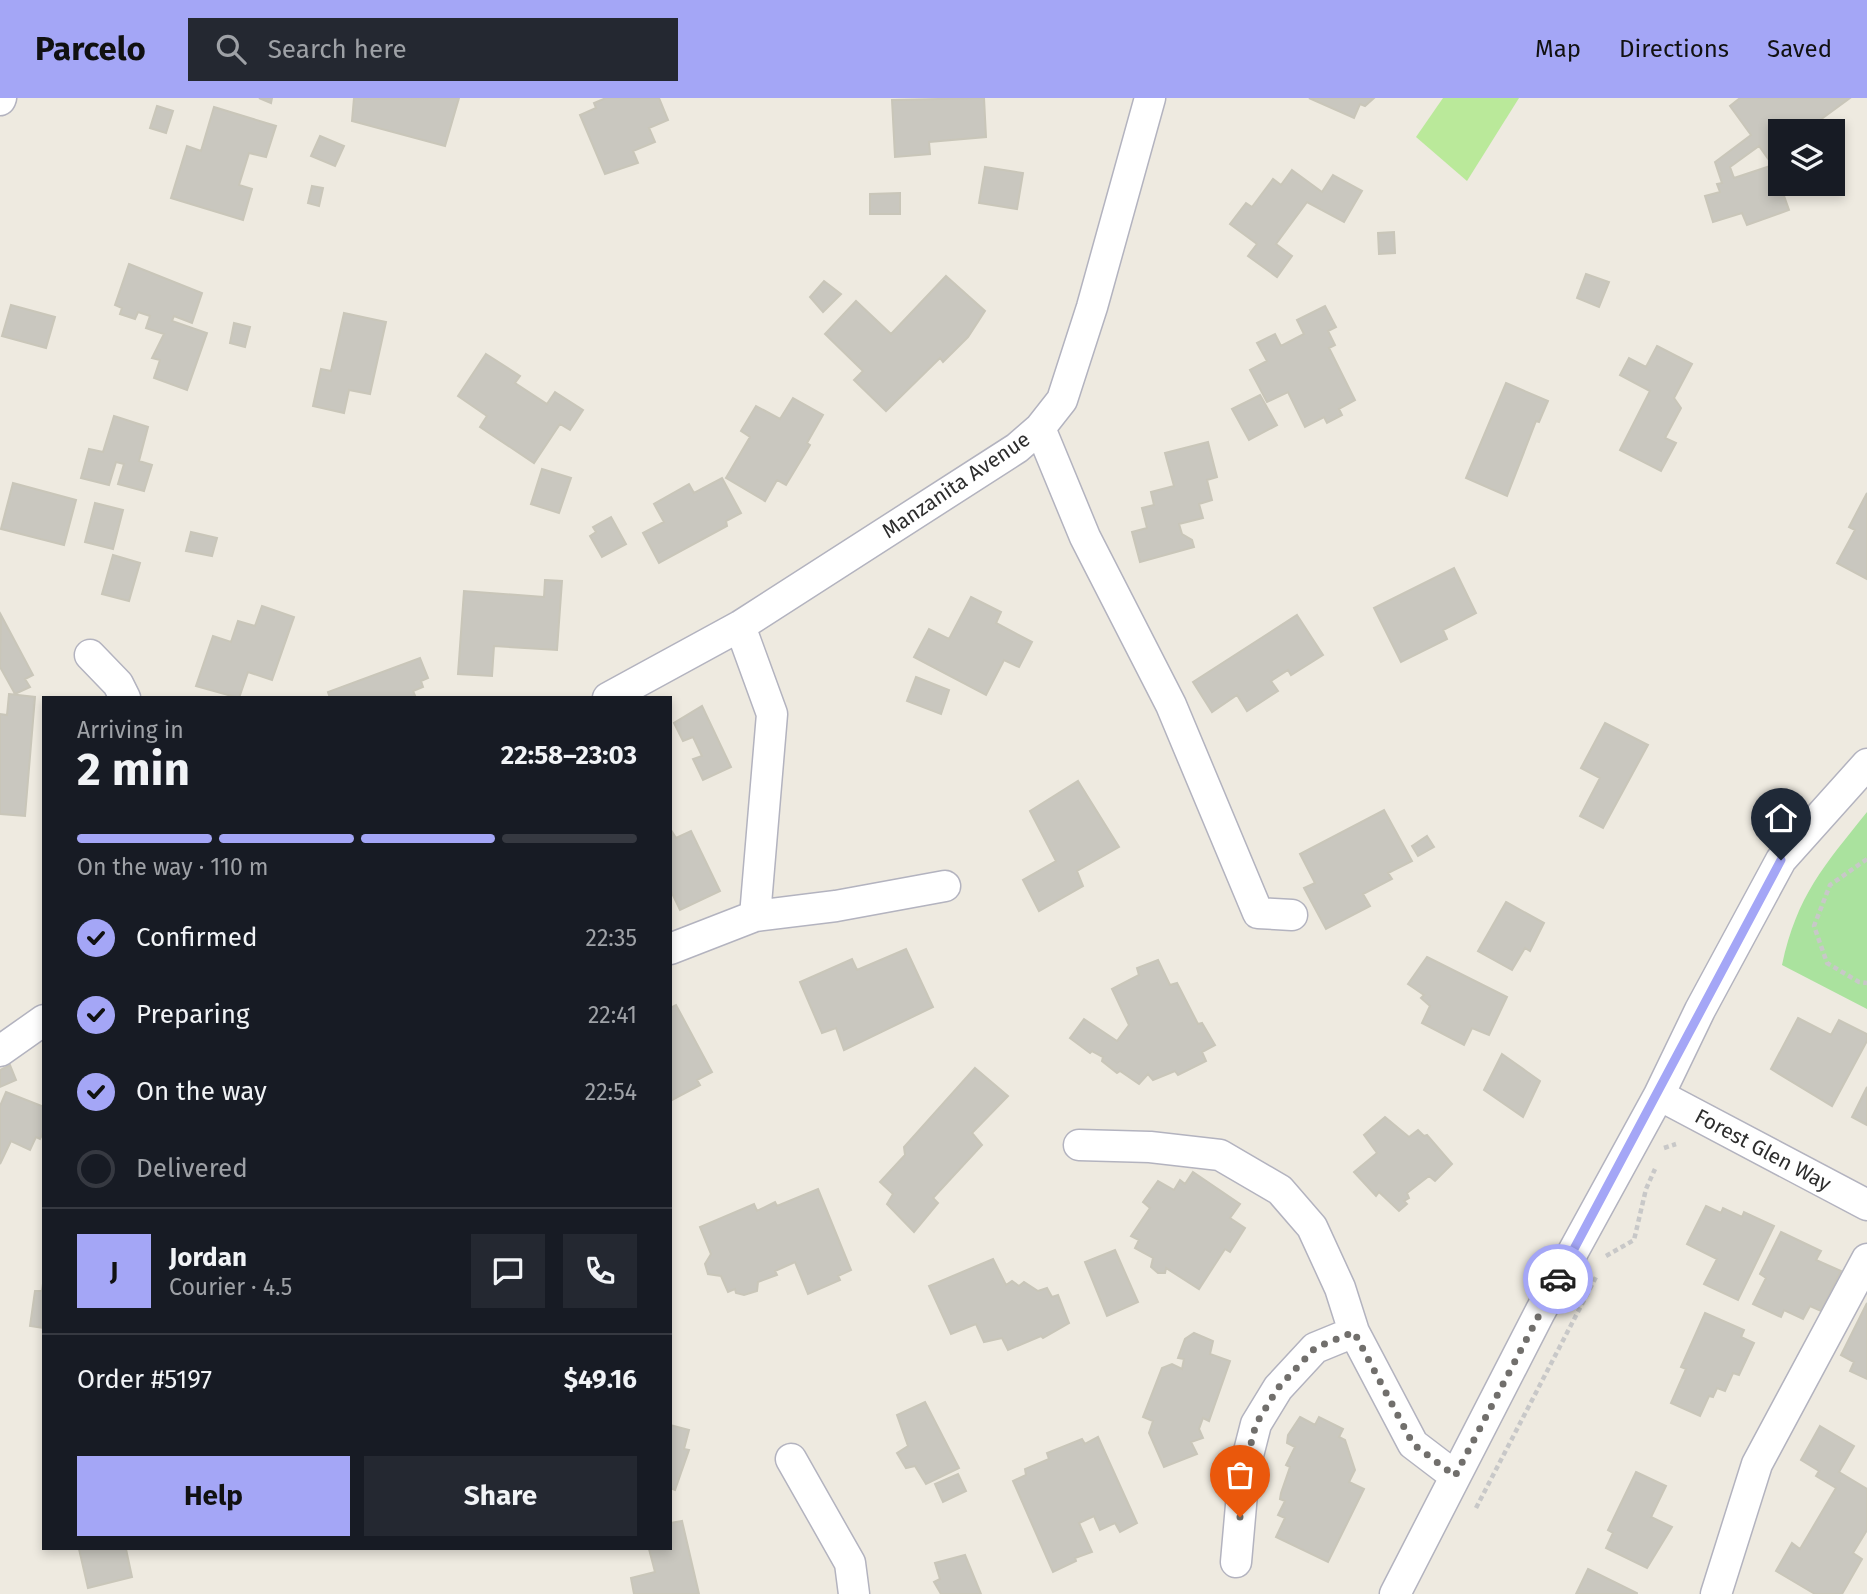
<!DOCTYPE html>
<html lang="en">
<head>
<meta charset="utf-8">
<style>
  :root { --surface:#171b24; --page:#242831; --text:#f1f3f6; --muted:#9ea1a6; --line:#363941; --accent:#a4a6f6 }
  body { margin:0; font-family:"Fira Sans",sans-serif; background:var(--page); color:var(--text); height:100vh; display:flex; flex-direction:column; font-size:26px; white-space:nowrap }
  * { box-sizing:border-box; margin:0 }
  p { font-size:23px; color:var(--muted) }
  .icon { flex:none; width:38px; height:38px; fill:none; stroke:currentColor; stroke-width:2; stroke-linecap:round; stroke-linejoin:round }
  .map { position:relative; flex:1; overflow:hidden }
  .panel { position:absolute; left:42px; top:598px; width:630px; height:854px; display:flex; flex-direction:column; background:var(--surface); border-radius:0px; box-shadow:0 4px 10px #0003 }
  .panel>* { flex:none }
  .buttons { position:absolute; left:1768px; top:21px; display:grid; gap:14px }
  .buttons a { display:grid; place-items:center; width:77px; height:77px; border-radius:0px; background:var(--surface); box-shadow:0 4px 10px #0003; font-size:35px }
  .pin { position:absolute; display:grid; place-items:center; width:60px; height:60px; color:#fff; margin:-72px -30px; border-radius:50% 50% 50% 0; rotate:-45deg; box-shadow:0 0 7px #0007 }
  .pin .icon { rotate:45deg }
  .courier { position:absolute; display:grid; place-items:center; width:70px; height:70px; margin:-35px; border:5px solid #a4a6f6; border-radius:50%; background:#fff; color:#222; box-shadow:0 2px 9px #0007 }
  .headline em { font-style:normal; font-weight:700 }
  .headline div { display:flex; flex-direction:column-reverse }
  .headline { display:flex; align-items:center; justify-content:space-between; height:119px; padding:0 35px }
  h1 { font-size:46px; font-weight:700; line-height:52px }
  .bar { display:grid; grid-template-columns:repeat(4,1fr); gap:10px 7px; align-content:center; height:84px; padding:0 35px }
  .bar i { height:9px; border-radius:5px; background:var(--line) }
  .bar .active { background:var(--accent) }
  .bar p { grid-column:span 4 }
  .line { display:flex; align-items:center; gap:18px; padding:0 35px; border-top:2px solid var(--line) }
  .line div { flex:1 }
  .round { display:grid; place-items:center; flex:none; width:74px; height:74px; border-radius:0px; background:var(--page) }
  ol { padding:0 35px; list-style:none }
  li { display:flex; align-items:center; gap:21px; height:77px }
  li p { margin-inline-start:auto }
  li .icon { padding:7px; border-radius:50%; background:var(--accent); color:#111; stroke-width:4 }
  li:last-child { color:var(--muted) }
  li i { width:38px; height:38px; border:4px solid var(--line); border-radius:50% }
  .primary-button { display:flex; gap:14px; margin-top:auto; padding:14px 35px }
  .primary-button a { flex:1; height:80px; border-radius:0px; background:var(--accent); color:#111; font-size:28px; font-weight:700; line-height:80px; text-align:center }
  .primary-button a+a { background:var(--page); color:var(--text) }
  header { display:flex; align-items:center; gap:42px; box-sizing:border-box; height:98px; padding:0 35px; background:var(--accent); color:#111 }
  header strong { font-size:33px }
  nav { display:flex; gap:38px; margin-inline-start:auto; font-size:24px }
  .search { width:490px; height:63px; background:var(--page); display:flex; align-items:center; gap:18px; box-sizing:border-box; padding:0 24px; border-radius:0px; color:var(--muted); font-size:26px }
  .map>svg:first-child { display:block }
  .green { fill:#aae29e }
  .pitch { fill:#bae99a }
  .building { fill:#c9c7bf; stroke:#c9c6b9; stroke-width:2 }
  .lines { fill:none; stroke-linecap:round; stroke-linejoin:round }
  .minor-casing { stroke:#b3b3bf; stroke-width:33 }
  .path { stroke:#c8c8c8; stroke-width:4.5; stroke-dasharray:5 3.5; stroke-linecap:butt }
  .minor { stroke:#fff; stroke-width:30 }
  .done { stroke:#716f6c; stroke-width:7; stroke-dasharray:0 12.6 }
  .route { stroke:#a4a6f6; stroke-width:9 }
  .labels { text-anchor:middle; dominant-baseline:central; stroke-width:6; stroke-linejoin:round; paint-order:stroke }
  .street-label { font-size:21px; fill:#2d2d2d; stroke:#fff }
</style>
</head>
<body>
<header>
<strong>Parcelo</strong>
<div class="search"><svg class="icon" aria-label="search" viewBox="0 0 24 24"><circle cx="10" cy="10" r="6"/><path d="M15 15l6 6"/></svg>Search here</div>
<nav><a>Map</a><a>Directions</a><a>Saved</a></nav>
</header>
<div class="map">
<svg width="1867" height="1496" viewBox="0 0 1867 1496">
  <rect width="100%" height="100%" fill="#eeeae0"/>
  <path class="green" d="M 1867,714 L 1867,911 L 1782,867 C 1797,797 1824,768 1867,714 Z"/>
  <path class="pitch" d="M 1443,0 L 1519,0 L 1467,83 L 1416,39 Z"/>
  <path class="building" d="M 259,0 L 272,0 L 271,5 Z
    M 354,0 L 361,1 L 459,0 L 445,48 L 352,23 Z
    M 606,0 L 659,0 L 668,22 L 649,30 L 655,44 L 633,53 L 638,65 L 605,76 L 580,17 L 596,10 L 594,5 Z
    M 984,0 L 986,39 L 929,44 L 930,56 L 895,59 L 892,2 Z
    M 1309,0 L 1374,0 L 1365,8 L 1360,6 L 1354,20 Z
    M 1740,0 L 1850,0 L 1816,25 L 1819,31 L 1816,33 L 1780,33 L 1780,59 L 1771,65 L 1759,48 L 1730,69 L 1734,80 L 1773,67 L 1789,112 L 1747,127 L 1742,115 L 1713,124 L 1705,98 L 1720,94 L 1717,86 L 1722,85 L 1715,64 L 1751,37 L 1730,8 Z
    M 157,8 L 173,13 L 166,35 L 150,30 Z
    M 214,9 L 276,28 L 266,59 L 249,55 L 239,87 L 252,91 L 243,122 L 171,100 L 187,48 L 201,53 Z
    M 320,38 L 344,48 L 335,68 L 311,58 Z
    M 985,69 L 1023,75 L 1017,111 L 979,105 Z
    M 1292,72 L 1322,94 L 1333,77 L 1362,93 L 1344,124 L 1307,104 L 1276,146 L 1292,158 L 1277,179 L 1248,158 L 1257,146 L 1230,126 L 1246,105 L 1252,109 L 1273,81 L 1281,87 Z
    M 312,88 L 323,90 L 319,108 L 308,105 Z
    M 900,95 L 900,116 L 870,116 L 870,96 Z
    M 1394,134 L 1395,155 L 1379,156 L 1378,135 Z
    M 129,166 L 202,195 L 192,225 L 174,218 L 172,223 L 207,235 L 187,292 L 154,280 L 160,262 L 152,260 L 164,236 L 146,230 L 150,218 L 138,214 L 135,221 L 120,216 L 122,210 L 115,207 Z
    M 1586,176 L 1609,184 L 1599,209 L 1577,200 Z
    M 946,178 L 985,213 L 968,239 L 943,264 L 940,260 L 886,313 L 854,282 L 863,273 L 825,236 L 856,203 L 891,236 Z
    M 824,183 L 841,196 L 823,214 L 810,199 Z
    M 11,207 L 55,219 L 46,250 L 2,238 Z
    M 1325,208 L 1336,229 L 1328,233 L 1335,247 L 1329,250 L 1355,302 L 1339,311 L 1342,317 L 1327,325 L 1324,319 L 1305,329 L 1288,294 L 1267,304 L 1250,272 L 1267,263 L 1257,245 L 1275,236 L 1281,248 L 1304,236 L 1297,222 Z
    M 344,215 L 386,224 L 370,296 L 349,292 L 344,315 L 313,308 L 321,271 L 331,273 Z
    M 234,225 L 250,229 L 245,249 L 230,245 Z
    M 1657,248 L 1692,266 L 1674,300 L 1681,310 L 1665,340 L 1676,345 L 1661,373 L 1620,352 L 1650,293 L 1620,277 L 1629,260 L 1646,269 Z
    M 486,256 L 520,278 L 515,285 L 547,306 L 555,294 L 583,312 L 570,332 L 560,326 L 534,365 L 480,329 L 487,318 L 458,298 Z
    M 1506,285 L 1548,303 L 1539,324 L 1536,323 L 1507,398 L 1466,380 Z
    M 1260,297 L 1277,327 L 1249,342 L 1232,311 Z
    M 793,300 L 823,317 L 807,345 L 810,347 L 786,387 L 777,382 L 765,403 L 726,380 L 750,339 L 741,333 L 756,308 L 780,321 Z
    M 114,318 L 148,329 L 139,363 L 152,367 L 144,393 L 118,386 L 124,366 L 116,364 L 109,387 L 81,380 L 89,351 L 103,354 Z
    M 1208,344 L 1217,379 L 1207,382 L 1212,402 L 1199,406 L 1203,420 L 1179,426 L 1182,436 L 1192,442 L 1194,449 L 1140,464 L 1132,434 L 1147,430 L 1142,410 L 1154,407 L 1151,394 L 1174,388 L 1165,355 Z
    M 542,371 L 571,380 L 559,415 L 531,406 Z
    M 722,380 L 741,415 L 726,423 L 727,428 L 659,465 L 643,435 L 664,424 L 654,406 L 689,386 L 694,395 Z
    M 13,385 L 76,402 L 64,447 L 1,431 Z
    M 1867,395 L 1867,481 L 1837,465 L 1855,432 L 1849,429 Z
    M 95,405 L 123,412 L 113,451 L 85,444 Z
    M 611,419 L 626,446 L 602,459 L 590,438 L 596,434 L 593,429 Z
    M 191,434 L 217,440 L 212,458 L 186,453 Z
    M 113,457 L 140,465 L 129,503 L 102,496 Z
    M 1454,470 L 1476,515 L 1443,532 L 1447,541 L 1401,564 L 1374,510 Z
    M 545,482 L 562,483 L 557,552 L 494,548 L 492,578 L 458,576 L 464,493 L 544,499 Z
    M 971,499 L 1001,514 L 996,525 L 1032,544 L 1019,569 L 1004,562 L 986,597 L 914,559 L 929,531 L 949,541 Z
    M 262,508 L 294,519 L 272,582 L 248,574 L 239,600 L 196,588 L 213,538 L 231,544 L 238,523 L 255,528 Z
    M 1,517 L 33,577 L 25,581 L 30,589 L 15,596 L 0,569 Z
    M 1297,517 L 1323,557 L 1291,577 L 1288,572 L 1271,583 L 1278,593 L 1247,613 L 1237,597 L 1212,614 L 1193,584 Z
    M 420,560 L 428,580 L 421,583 L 423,589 L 413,593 L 416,600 L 330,600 L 328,594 Z
    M 916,579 L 949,592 L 941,616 L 907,603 Z
    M 9,596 L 35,599 L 25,718 L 0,716 L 0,616 L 7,617 Z
    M 702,608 L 731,669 L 703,682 L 693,661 L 702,658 L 693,639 L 683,643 L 674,625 Z
    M 1605,625 L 1648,647 L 1603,730 L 1580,718 L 1600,680 L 1581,670 Z
    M 1078,683 L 1119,749 L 1077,773 L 1083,788 L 1039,813 L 1023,782 L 1056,763 L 1030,713 Z
    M 1384,712 L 1412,763 L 1388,775 L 1392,781 L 1363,796 L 1370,808 L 1326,831 L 1304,790 L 1315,785 L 1300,756 Z
    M 671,732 L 676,740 L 691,733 L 720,793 L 680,812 L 670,791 Z
    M 1427,738 L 1434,749 L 1418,758 L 1412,748 Z
    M 1506,804 L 1544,825 L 1530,853 L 1525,850 L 1512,872 L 1478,853 Z
    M 906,851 L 933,909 L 844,952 L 836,930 L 822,935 L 800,884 L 852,861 L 857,872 Z
    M 1427,859 L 1507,899 L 1489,937 L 1472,930 L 1464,947 L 1422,925 L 1430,908 L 1421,900 L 1424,897 L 1408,886 Z
    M 1158,862 L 1170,887 L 1177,885 L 1198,926 L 1202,925 L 1215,947 L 1202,954 L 1206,963 L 1178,977 L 1175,973 L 1153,982 L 1148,976 L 1139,986 L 1120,973 L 1117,975 L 1102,963 L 1103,959 L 1092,953 L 1090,955 L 1070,940 L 1084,921 L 1117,943 L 1129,927 L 1112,891 L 1139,877 L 1137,870 Z
    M 676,907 L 712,974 L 697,982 L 700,987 L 670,1003 L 670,910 Z
    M 1798,920 L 1831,937 L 1839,922 L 1867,936 L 1867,943 L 1832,1008 L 1771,971 Z
    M 1502,956 L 1540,983 L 1523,1019 L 1484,992 Z
    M 10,967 L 16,982 L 0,989 L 0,972 Z
    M 975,970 L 1008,998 L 972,1035 L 982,1047 L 933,1100 L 938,1105 L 914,1134 L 887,1106 L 893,1096 L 880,1084 L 905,1057 L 904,1049 Z
    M 1867,989 L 1867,1027 L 1852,1019 Z
    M 6,994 L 44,1009 L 44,1033 L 40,1041 L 36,1039 L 30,1052 L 11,1043 L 0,1066 L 0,1008 Z
    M 1385,1019 L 1409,1039 L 1418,1032 L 1424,1038 L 1427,1037 L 1452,1066 L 1435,1083 L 1429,1078 L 1407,1095 L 1409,1100 L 1404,1103 L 1407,1106 L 1399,1113 L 1379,1094 L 1376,1098 L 1354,1074 L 1377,1055 L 1364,1037 Z
    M 1193,1074 L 1240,1106 L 1230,1120 L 1245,1130 L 1230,1154 L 1225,1151 L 1199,1191 L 1166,1170 L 1165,1175 L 1158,1175 L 1151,1169 L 1153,1160 L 1135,1150 L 1139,1142 L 1131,1138 L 1150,1110 L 1143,1104 L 1158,1083 L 1174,1092 L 1180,1082 L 1185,1086 Z
    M 818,1091 L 851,1172 L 838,1178 L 840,1182 L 808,1196 L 795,1164 L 775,1173 L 777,1177 L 758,1184 L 757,1193 L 744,1197 L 736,1195 L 735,1191 L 728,1194 L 721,1178 L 708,1176 L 705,1166 L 711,1156 L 700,1129 L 754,1106 L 757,1113 L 775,1104 L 777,1108 Z
    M 1706,1108 L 1721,1115 L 1723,1110 L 1742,1119 L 1744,1114 L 1774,1128 L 1738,1202 L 1704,1186 L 1717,1161 L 1687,1146 Z
    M 1781,1134 L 1821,1153 L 1816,1162 L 1841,1173 L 1821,1213 L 1810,1208 L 1803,1221 L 1784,1212 L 1781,1219 L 1753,1206 L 1766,1180 L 1760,1176 Z
    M 1115,1152 L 1138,1204 L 1107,1218 L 1085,1164 Z
    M 993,1161 L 1006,1187 L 1012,1183 L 1019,1188 L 1024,1184 L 1038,1193 L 1047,1190 L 1052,1199 L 1058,1197 L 1069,1225 L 1043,1240 L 1041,1238 L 1008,1252 L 1002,1240 L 984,1244 L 976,1226 L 951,1236 L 929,1188 Z
    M 44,1178 L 44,1230 L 30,1228 L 35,1193 L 42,1193 Z
    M 1867,1205 L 1867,1281 L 1850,1273 L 1854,1264 L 1841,1257 Z
    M 1705,1215 L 1744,1232 L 1741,1239 L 1754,1245 L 1739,1277 L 1733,1275 L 1725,1293 L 1717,1290 L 1713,1299 L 1709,1298 L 1700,1318 L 1671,1305 L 1686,1271 L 1681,1269 Z
    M 1194,1235 L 1213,1243 L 1210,1256 L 1230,1263 L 1209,1323 L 1203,1320 L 1199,1331 L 1203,1340 L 1191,1344 L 1197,1356 L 1164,1369 L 1149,1335 L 1153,1323 L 1143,1319 L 1162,1270 L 1172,1266 L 1182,1271 L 1184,1261 L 1178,1260 L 1185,1241 Z
    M 925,1304 L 959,1370 L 926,1386 L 915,1368 L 906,1370 L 897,1355 L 908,1348 L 897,1317 Z
    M 1300,1319 L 1315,1327 L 1319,1319 L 1343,1331 L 1339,1339 L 1345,1342 L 1355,1372 L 1349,1384 L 1364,1391 L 1328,1464 L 1276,1439 L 1285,1420 L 1278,1417 L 1285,1403 L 1280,1401 L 1281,1395 L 1290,1369 L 1286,1367 L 1295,1349 L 1287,1345 L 1288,1337 Z
    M 670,1327 L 689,1332 L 684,1351 L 689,1352 L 675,1392 L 670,1390 Z
    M 1820,1328 L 1854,1348 L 1839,1374 L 1867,1391 L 1867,1432 L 1853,1455 L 1862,1461 L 1842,1496 L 1815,1496 L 1776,1473 L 1792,1445 L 1800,1451 L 1836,1390 L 1816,1378 L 1819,1373 L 1801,1362 Z
    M 1098,1339 L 1137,1425 L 1120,1434 L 1115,1425 L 1100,1432 L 1094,1418 L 1079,1425 L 1092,1454 L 1075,1460 L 1076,1463 L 1053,1474 L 1013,1383 L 1026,1377 L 1025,1371 L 1049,1361 L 1047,1355 L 1082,1341 L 1085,1346 Z
    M 1636,1374 L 1666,1388 L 1651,1419 L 1672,1429 L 1647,1470 L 1606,1450 L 1613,1435 L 1608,1432 Z
    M 958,1376 L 966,1393 L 943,1404 L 935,1386 Z
    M 682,1423 L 699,1496 L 634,1496 L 631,1480 L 655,1474 L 649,1451 L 670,1451 L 670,1425 Z
    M 79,1451 L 126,1451 L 132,1479 L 88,1490 Z
    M 965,1457 L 981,1496 L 941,1496 L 934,1484 L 940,1481 L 935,1465 Z
    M 1588,1471 L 1637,1495 L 1637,1496 L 1576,1496 Z"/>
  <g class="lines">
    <g class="minor-casing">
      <path id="minor" d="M 0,2 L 1,0
        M 1040,330 L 1085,439 L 1171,607 L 1258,815 L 1292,817
        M 740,528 L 772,616 L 755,818
        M 90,557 L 118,586 L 125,600
        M 608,600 L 740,528 L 1017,350 L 1040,330 L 1062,302 L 1092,209 L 1150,0
        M 670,851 L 755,818 L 836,808 L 945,788
        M 0,953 L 44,922
        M 1659,997 L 1867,1107
        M 1079,1047 L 1150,1049 L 1220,1057 L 1280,1092 L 1312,1129 L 1340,1190 L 1354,1234 L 1413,1346 L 1455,1378
        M 791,1361 L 850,1465 L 854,1496
        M 1236,1464 L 1244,1373 L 1256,1326 L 1278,1290 L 1315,1250 L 1354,1234
        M 1395,1496 L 1540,1214 L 1659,997 L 1700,912 L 1781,762 L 1867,666
        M 1716,1496 L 1757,1366 L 1867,1161"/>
    </g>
    <path class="path" d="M 1867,761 L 1830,787 L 1814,828 L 1827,865 L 1859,884 L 1867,885
      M 1664,1050 L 1676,1046
      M 1606,1158 L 1634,1142 L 1646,1091 L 1655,1071
      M 1476,1410 L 1596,1179"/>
    <use href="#minor" class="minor"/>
  </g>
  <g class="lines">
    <path class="done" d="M 1240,1419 L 1244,1373 L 1256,1326 L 1278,1290 L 1315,1250 L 1354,1234 L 1413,1346 L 1455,1378 L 1558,1181"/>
    <path class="route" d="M 1558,1181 L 1781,762"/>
  </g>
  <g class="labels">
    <g class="street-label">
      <text transform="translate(956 387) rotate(-34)">Manzanita Avenue</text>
      <text transform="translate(1763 1052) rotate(28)">Forest Glen Way</text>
    </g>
  </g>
</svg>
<div class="buttons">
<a><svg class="icon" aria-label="layers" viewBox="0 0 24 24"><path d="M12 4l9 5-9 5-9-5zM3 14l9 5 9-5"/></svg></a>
</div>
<div class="pin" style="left:1240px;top:1419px;background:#ea580c"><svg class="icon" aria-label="bag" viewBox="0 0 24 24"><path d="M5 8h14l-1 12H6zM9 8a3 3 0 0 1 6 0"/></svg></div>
<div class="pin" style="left:1781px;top:762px;background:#1f2937"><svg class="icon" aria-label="home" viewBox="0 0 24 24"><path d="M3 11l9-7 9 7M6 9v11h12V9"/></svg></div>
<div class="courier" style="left:1558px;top:1181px"><svg class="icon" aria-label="car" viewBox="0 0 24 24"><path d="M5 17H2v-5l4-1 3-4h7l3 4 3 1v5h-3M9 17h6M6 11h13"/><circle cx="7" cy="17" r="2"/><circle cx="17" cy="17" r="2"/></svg></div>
<section class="panel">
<div class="headline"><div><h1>2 min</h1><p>Arriving in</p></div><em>22:58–23:03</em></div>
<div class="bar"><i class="active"></i><i class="active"></i><i class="active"></i><i></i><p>On the way · 110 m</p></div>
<ol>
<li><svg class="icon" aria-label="check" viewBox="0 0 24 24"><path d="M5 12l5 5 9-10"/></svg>Confirmed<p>22:35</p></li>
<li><svg class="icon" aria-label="check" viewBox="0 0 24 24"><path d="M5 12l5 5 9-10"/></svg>Preparing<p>22:41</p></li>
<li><svg class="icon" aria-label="check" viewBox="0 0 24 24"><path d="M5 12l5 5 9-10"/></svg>On the way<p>22:54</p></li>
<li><i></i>Delivered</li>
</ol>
<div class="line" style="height:126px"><b class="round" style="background:var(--accent);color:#111">J</b><div><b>Jordan</b><p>Courier · 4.5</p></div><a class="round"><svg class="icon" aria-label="chat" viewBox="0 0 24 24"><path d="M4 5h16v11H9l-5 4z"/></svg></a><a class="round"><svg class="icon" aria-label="phone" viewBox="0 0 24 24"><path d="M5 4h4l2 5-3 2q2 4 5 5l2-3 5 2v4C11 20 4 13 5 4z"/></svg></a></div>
<div class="line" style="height:91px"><div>Order #5197</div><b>$49.16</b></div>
<div class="primary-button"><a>Help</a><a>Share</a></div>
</section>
</div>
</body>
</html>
